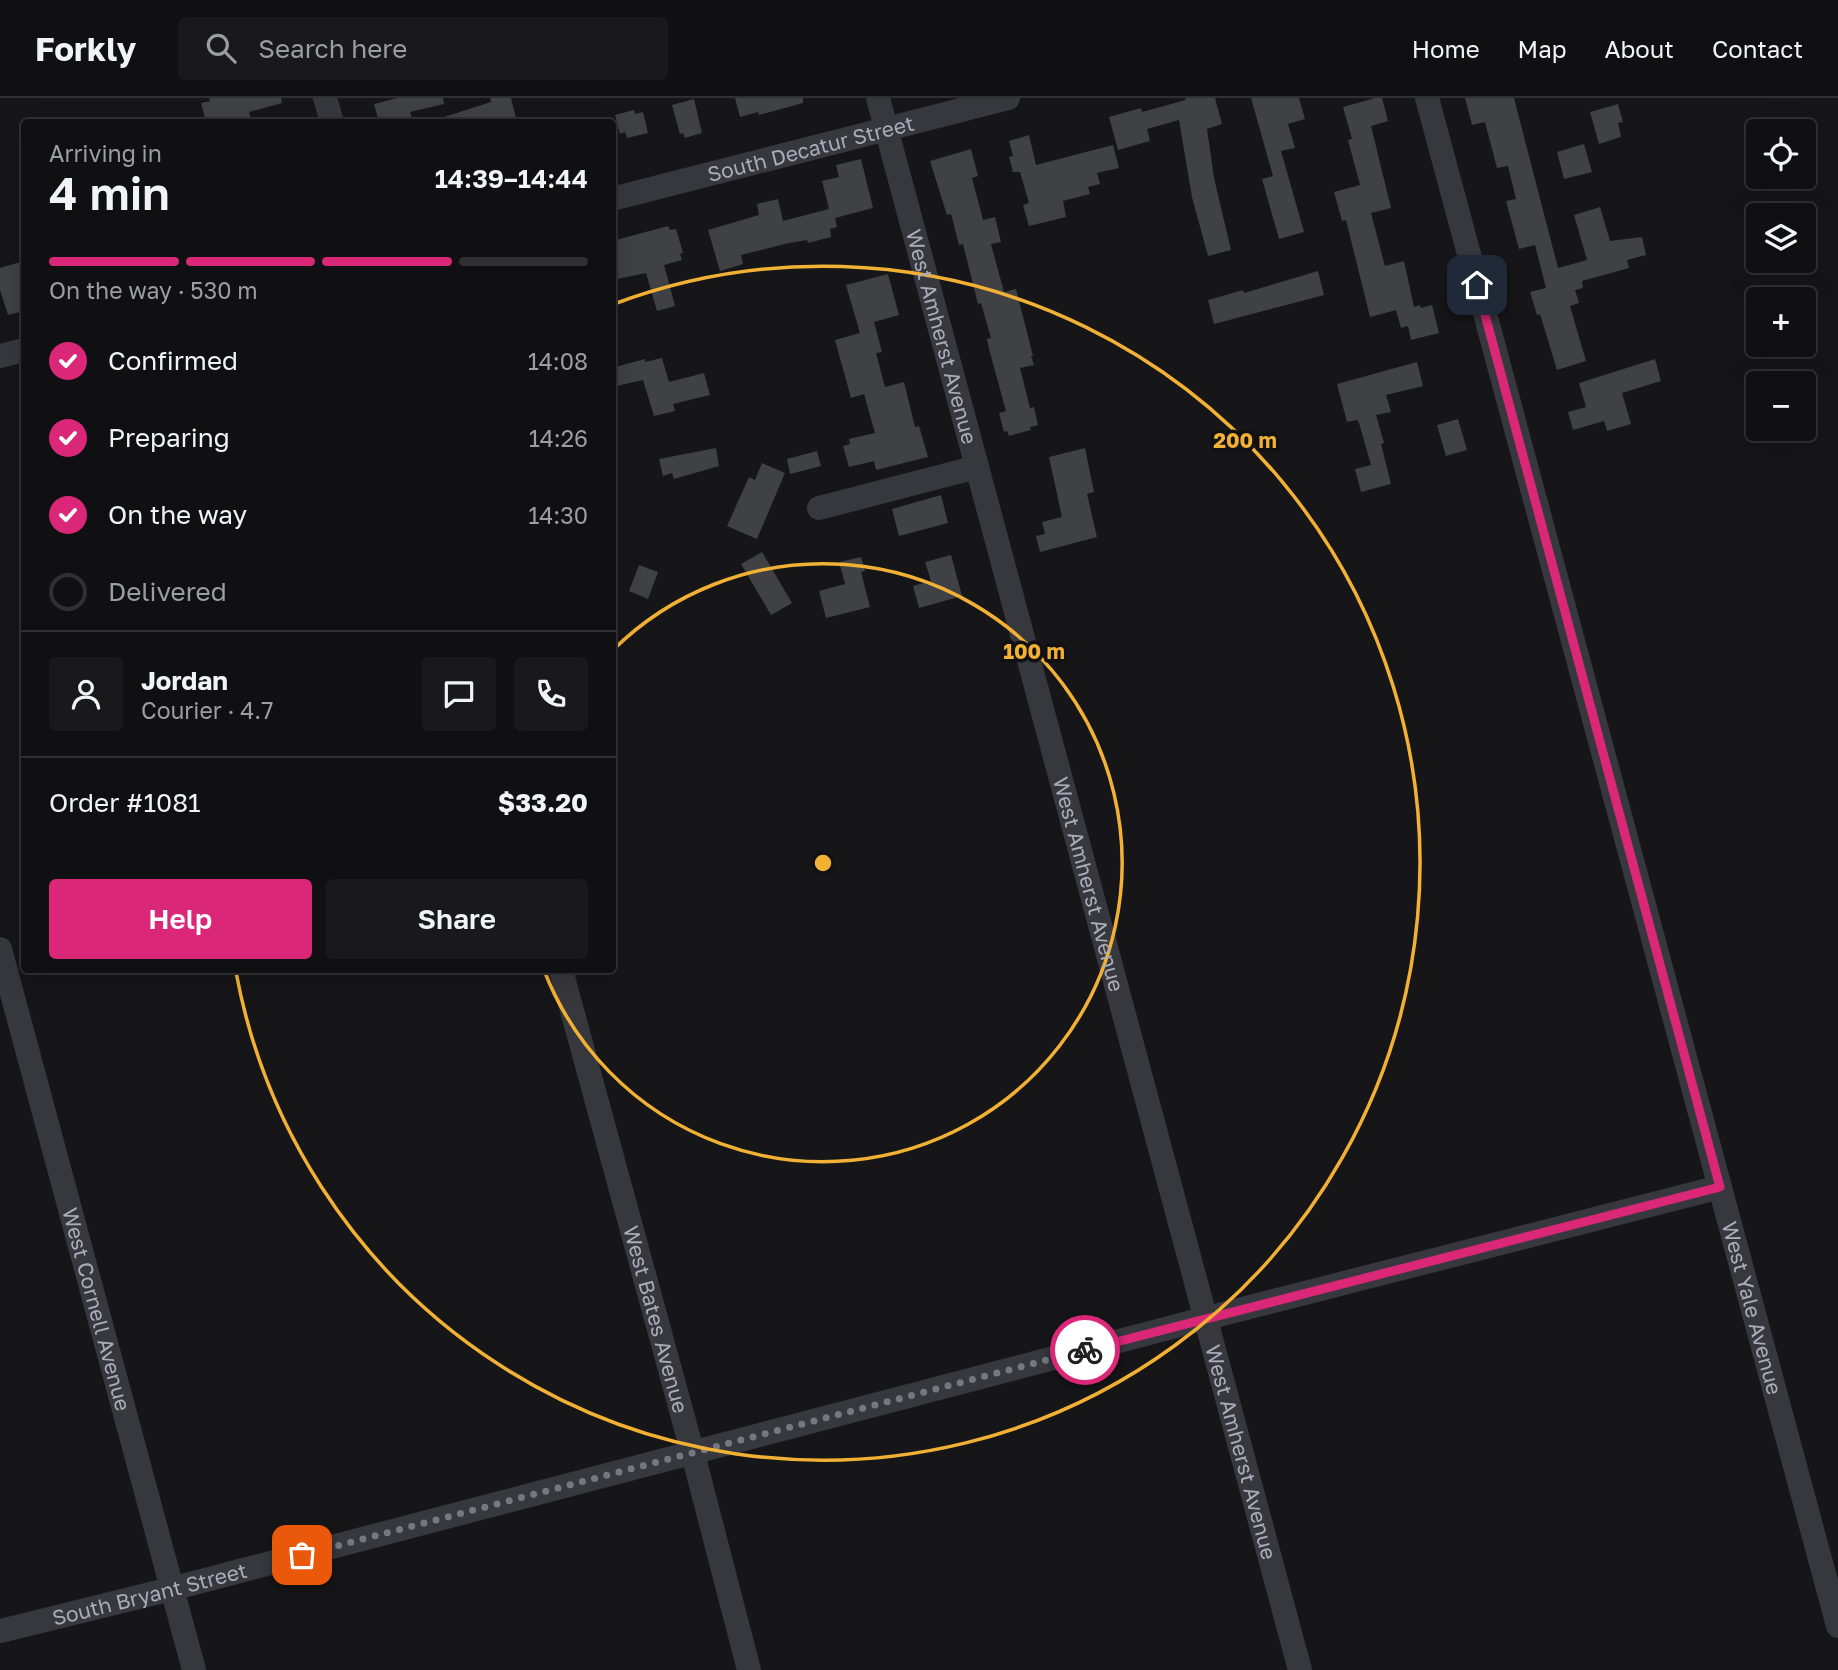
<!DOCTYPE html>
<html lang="en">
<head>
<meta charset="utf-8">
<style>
  :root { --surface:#101012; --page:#19191b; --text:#f1f3f6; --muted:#9c9d9f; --line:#303032; --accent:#db2777 }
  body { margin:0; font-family:"Golos Text",sans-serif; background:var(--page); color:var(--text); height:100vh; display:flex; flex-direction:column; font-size:26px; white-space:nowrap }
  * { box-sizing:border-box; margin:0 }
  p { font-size:23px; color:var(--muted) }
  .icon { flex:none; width:38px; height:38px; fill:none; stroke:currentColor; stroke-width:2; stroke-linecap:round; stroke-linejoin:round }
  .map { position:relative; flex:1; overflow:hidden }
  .panel { position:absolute; left:21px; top:21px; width:595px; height:854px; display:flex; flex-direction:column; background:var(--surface); border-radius:7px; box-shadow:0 7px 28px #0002,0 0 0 2px var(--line) }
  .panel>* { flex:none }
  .buttons { position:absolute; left:1746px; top:21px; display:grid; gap:14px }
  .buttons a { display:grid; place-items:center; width:70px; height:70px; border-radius:7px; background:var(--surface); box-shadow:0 7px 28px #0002,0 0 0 2px var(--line); font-size:35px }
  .pin { position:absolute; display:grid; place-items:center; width:60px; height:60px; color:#fff; margin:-30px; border-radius:14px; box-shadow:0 4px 10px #0006 }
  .courier { position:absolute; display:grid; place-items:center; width:70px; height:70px; margin:-35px; border:5px solid #db2777; border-radius:50%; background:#fff; color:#222; box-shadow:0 2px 9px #0007 }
  .head em { font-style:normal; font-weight:600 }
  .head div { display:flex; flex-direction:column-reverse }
  .head { display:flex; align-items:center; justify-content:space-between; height:119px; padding:0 28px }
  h1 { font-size:46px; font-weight:600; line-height:52px }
  .bar { display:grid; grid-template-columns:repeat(4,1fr); gap:10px 7px; align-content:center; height:84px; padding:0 28px }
  .bar i { height:9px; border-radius:5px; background:var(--line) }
  .bar .on { background:var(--accent) }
  .bar p { grid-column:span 4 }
  .line { display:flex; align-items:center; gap:18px; padding:0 28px; border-top:2px solid var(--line) }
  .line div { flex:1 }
  .round { display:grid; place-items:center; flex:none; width:74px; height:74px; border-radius:7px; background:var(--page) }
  ol { padding:0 28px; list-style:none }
  li { display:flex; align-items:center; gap:21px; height:77px }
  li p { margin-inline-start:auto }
  li .icon { padding:7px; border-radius:50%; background:var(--accent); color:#fff; stroke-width:4 }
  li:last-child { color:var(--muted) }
  li i { width:38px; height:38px; border:4px solid var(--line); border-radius:50% }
  .action { display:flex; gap:14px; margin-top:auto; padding:14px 28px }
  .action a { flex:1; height:80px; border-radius:7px; background:var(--accent); color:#fff; font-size:28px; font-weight:600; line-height:80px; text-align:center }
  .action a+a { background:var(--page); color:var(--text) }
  header { display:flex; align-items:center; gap:42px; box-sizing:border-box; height:98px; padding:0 35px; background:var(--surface); border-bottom:2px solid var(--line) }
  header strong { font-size:33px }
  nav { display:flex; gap:38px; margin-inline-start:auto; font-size:24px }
  .search { width:490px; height:63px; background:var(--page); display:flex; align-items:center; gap:18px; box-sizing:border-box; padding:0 24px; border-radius:7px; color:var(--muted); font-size:26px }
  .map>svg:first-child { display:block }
  .building { fill:#404145 }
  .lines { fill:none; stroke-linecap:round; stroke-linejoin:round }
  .minor { stroke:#37383d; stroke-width:24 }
  .done { stroke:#757880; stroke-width:7; stroke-dasharray:0 12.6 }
  .route { stroke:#db2777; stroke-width:9 }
  .ring { fill:none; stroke:#f2b134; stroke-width:3.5 }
  .labels { text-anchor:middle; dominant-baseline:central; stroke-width:7; stroke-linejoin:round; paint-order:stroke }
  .street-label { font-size:21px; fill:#a8adb8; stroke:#111113 }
  .centre { fill:#f2b134; stroke:#111113; stroke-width:3.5 }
  .ring-label { font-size:21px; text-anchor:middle; font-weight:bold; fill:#f2b134; stroke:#111113; stroke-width:7; stroke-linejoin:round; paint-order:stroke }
</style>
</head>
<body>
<header>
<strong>Forkly</strong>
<div class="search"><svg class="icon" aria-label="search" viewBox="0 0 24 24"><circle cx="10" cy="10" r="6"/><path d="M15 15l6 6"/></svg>Search here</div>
<nav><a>Home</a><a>Map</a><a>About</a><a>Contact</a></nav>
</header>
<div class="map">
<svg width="1838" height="1572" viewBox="0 0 1838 1572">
  <rect width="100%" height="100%" fill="#161618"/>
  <path class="building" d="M 209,0 L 281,0 L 282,5 L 249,14 L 252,24 L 206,24 L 201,5 L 210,3 Z
    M 397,0 L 443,0 L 444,6 L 410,14 L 413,24 L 379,24 L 374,6 Z
    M 490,0 L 511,0 L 517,24 L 439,24 L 438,21 L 491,4 Z
    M 735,0 L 803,0 L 803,5 L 759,17 L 758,14 L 740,19 Z
    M 1185,0 L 1215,0 L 1222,26 L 1207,31 L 1214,80 L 1231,152 L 1208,158 L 1192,99 L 1179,22 L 1147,31 L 1150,43 L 1118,52 L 1109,19 L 1141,10 L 1142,14 L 1186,2 Z
    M 1251,0 L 1299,0 L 1305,21 L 1288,26 L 1295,50 L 1281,53 L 1304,134 L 1279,141 L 1262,81 L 1273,78 Z
    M 1375,0 L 1382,0 L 1388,23 L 1371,28 L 1391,110 L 1371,115 L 1385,168 L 1404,163 L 1414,209 L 1420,207 L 1421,210 L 1432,207 L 1439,235 L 1411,242 L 1408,228 L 1401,230 L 1396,212 L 1370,219 L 1346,122 L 1342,123 L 1334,94 L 1360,87 L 1348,42 L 1352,41 L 1343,9 Z
    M 1465,0 L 1514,0 L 1558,170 L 1587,162 L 1574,117 L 1600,109 L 1610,143 L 1642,139 L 1646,157 L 1627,162 L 1629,170 L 1582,183 L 1583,190 L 1575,192 L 1579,205 L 1570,208 L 1586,263 L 1557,272 L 1540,216 L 1537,217 L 1530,194 L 1546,190 L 1535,147 L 1519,151 L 1506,103 L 1516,101 L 1508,68 L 1497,70 L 1485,24 L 1472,27 Z
    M 694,1 L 702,35 L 685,40 L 683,35 L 680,36 L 672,7 Z
    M 1618,6 L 1623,24 L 1618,25 L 1621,39 L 1599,46 L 1590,14 Z
    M 634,12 L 635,16 L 643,14 L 648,35 L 627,40 L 625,34 L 620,36 L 615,17 Z
    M 1029,37 L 1036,67 L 1113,47 L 1119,70 L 1097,75 L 1100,86 L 1088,89 L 1090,96 L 1063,103 L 1066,119 L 1029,128 L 1023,107 L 1029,105 L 1020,74 L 1013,74 L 1009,59 L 1013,58 L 1009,43 Z
    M 1584,46 L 1592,74 L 1564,81 L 1557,54 Z
    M 971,51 L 978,78 L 972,80 L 983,122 L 995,119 L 1001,144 L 991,146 L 1004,194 L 1016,191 L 1033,258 L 1031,258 L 1034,267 L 1020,270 L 1030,310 L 1034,309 L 1038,327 L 1030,329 L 1031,332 L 1009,338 L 1007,333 L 1004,334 L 999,315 L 1006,313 L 989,251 L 987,241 L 991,240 L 981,205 L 978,206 L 963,146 L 959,147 L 951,116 L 947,117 L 930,63 Z
    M 861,61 L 873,110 L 835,120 L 837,129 L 830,131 L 831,139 L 808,145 L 807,142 L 789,145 L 741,157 L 743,166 L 720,173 L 708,132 L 759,117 L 757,106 L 778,101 L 783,123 L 829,111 L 822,83 L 839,79 L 836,67 Z
    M 668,128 L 670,132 L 676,131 L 683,155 L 680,156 L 682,162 L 664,167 L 675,208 L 657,213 L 646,175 L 612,182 L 612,143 Z
    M 24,163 L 24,213 L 8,217 L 0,192 L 0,170 Z
    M 1318,173 L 1324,197 L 1214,226 L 1208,202 L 1243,192 L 1244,195 Z
    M 888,176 L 899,217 L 874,224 L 882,254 L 876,255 L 885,289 L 904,284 L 915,329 L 919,328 L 928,359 L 876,372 L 874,363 L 849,369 L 843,348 L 850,346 L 849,341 L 875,335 L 864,296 L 851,300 L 835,242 L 860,235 L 846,187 Z
    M 662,260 L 669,284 L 704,275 L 710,297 L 673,306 L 675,313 L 654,318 L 643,282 L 612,289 L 612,270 L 645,261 L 645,264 Z
    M 1655,261 L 1661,283 L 1622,295 L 1631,326 L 1607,333 L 1604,323 L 1573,332 L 1568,314 L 1586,309 L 1579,285 Z
    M 1417,264 L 1423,288 L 1386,297 L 1391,314 L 1376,317 L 1384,345 L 1381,346 L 1391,386 L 1361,394 L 1355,371 L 1371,367 L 1359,325 L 1357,322 L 1347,324 L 1337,286 Z
    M 1458,321 L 1467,352 L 1446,358 L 1437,327 Z
    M 716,350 L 719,368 L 674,381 L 672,375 L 663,378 L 659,361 Z
    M 1085,350 L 1094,394 L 1087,396 L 1097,439 L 1040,454 L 1036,438 L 1045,436 L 1042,424 L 1062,419 L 1049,359 Z
    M 817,353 L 821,368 L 790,376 L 787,361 Z
    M 762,365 L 785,375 L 757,441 L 727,428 L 749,379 L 755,382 Z
    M 941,397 L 948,425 L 899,438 L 892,411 Z
    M 762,454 L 792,505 L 771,517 L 741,466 Z
    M 951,457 L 962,498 L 919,510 L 913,488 L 931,483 L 925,464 Z
    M 861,459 L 865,473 L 861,474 L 870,509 L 826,520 L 819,493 L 845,486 L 839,464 Z
    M 639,467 L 658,474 L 648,501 L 629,493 Z"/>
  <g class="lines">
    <g class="minor">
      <path d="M 325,0 L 332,24"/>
      <path id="s1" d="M 878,0 L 1300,1572"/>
      <path id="s2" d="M 1427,0 L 1838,1528"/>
      <path id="s3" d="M 612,101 L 1008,0"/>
      <path d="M 0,258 L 24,252"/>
      <path d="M 819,410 L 977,369"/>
      <path id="s4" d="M 0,851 L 194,1572"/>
      <path id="s5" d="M 561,872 L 693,1356 L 749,1572"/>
      <path id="s6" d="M 0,1533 L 171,1491 L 1207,1220 L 1720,1089"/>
    </g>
  </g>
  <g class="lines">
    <path class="done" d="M 302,1457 L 1085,1252"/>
    <path class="route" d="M 1085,1252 L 1720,1089 L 1477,187"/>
  </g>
  <g class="ring">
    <path d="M613 552A299 299 0 1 1 544 872"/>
    <path d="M614 206A597 597 0 1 1 236 874"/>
  </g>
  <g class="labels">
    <g class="street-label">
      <text stroke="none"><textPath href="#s3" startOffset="205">South Decatur Street</textPath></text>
      <text stroke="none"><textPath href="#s1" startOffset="247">West Amherst Avenue</textPath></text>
      <text stroke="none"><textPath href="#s1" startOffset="814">West Amherst Avenue</textPath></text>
      <text stroke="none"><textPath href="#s2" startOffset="1253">West Yale Avenue</textPath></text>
      <text stroke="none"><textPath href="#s4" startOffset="373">West Cornell Avenue</textPath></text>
      <text stroke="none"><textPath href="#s5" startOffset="362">West Bates Avenue</textPath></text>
      <text stroke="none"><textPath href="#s1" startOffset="1402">West Amherst Avenue</textPath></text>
      <text stroke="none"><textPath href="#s6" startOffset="154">South Bryant Street</textPath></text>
    </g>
  </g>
  <circle cx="823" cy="765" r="10" class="centre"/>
  <g class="ring-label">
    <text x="1245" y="350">200 m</text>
    <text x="1034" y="561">100 m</text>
  </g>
</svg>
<div class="buttons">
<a><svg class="icon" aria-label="locate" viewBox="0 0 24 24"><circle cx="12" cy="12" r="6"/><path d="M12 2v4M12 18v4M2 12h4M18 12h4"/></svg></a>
<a><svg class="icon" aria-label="layers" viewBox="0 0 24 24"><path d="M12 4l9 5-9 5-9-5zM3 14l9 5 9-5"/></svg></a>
<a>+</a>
<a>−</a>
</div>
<div class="pin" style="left:302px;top:1457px;background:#ea580c"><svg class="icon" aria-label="bag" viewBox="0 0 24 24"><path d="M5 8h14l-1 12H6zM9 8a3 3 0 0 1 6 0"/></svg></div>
<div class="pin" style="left:1477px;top:187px;background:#1f2937"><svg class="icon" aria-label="home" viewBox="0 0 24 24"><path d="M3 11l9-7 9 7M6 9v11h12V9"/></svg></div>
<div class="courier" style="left:1085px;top:1252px"><svg class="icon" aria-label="bike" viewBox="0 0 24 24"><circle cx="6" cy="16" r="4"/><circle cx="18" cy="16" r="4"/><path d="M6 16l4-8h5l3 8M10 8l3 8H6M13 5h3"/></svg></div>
<section class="panel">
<div class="head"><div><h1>4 min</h1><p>Arriving in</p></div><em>14:39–14:44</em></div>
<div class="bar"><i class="on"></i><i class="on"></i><i class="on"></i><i></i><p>On the way · 530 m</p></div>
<ol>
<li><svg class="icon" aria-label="check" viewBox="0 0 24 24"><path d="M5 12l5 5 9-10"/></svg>Confirmed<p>14:08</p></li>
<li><svg class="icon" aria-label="check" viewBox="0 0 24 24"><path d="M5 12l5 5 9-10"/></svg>Preparing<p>14:26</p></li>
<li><svg class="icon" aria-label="check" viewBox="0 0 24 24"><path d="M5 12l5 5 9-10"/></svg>On the way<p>14:30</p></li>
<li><i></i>Delivered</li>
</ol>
<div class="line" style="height:126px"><a class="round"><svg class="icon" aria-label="person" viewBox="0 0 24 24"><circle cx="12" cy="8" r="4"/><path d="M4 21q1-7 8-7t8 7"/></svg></a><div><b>Jordan</b><p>Courier · 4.7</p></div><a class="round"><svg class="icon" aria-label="chat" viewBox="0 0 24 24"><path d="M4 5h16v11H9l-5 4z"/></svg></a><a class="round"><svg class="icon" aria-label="phone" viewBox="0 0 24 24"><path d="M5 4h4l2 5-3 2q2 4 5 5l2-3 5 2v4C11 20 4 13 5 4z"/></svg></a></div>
<div class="line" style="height:91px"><div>Order #1081</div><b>$33.20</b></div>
<div class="action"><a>Help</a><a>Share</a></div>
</section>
</div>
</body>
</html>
